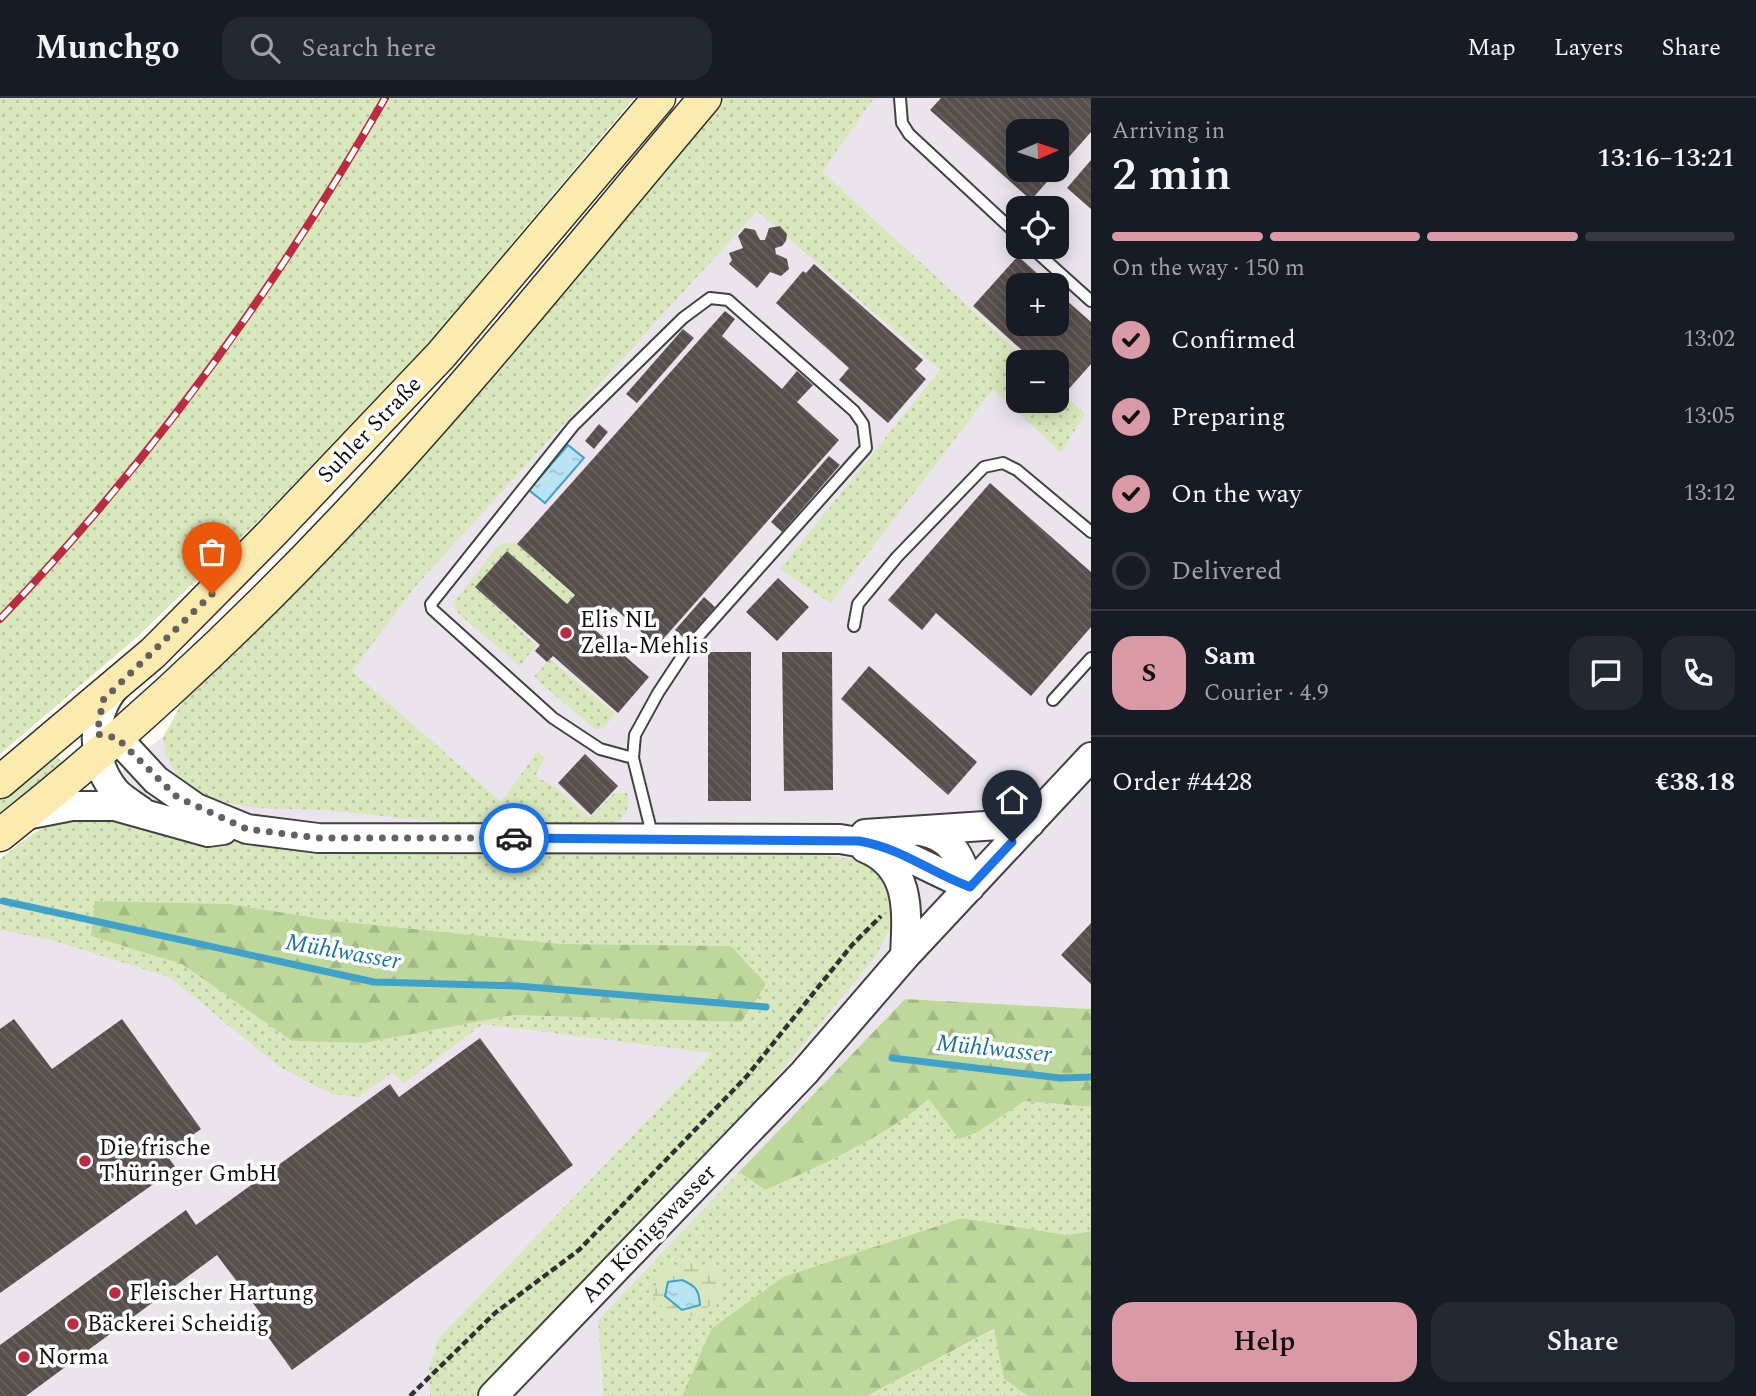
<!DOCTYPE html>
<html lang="en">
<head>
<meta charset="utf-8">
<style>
  :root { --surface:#171b24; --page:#242831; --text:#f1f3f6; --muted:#9ea1a6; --line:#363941; --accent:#d999a5 }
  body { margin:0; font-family:Spectral,serif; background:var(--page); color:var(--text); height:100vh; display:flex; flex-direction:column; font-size:26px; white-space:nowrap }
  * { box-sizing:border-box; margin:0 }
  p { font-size:23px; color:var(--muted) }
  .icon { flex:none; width:38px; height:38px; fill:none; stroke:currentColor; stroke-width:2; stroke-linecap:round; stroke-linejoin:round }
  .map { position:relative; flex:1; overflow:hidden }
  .side { display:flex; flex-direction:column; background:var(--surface); width:665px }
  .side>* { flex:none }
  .needle { width:46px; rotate:87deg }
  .tools { position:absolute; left:1006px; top:21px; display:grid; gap:14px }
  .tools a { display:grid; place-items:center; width:63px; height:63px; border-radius:14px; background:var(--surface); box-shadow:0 4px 18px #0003; font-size:35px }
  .pin { position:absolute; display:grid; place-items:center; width:60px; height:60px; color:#fff; margin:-72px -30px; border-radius:50% 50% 50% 0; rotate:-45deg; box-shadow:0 0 7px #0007 }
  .pin .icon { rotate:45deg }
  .courier { position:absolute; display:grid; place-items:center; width:70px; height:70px; margin:-35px; border:5px solid #1a73e8; border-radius:50%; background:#fff; color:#222; box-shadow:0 2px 9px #0007 }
  .head em { font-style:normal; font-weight:600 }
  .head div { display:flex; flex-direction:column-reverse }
  .head { display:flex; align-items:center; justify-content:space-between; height:119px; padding:0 21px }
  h1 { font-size:46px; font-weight:600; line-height:52px }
  .bar { display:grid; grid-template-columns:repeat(4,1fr); gap:10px 7px; align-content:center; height:84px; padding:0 21px }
  .bar i { height:9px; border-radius:5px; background:var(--line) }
  .bar .current { background:var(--accent) }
  .bar p { grid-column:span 4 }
  .line { display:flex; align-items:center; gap:18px; padding:0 21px; border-top:2px solid var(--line) }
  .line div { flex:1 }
  .round { display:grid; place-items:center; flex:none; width:74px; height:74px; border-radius:21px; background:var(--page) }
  ol { padding:0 21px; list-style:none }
  li { display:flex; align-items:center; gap:21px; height:77px }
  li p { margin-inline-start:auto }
  li .icon { padding:7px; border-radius:50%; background:var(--accent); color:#111; stroke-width:4 }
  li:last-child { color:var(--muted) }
  li i { width:38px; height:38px; border:4px solid var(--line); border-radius:50% }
  .cta { display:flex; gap:14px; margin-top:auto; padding:14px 21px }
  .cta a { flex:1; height:80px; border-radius:21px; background:var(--accent); color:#111; font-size:28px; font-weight:600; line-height:80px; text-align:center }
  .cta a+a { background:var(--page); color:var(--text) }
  header { display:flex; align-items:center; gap:42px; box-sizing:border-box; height:98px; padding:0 35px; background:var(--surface); border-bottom:2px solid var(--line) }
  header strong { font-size:33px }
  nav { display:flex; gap:38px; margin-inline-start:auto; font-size:24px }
  .search { width:490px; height:63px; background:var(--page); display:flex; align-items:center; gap:18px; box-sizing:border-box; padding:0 24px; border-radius:21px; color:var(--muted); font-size:26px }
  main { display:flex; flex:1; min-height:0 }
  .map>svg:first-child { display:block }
  .industrial { fill:#ebe4ed; fill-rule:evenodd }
  .grass { fill:url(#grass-dots); fill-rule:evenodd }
  .forest { fill:url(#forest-firs) }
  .wetland { fill:url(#wetland-marsh); fill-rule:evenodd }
  .water { fill:url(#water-ripples); stroke:#41a2c9; stroke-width:2 }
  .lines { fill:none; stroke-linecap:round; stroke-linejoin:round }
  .stream { stroke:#41a2c9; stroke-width:7 }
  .building { fill:url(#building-back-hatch); fill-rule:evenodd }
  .service-casing { stroke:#424242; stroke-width:14 }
  .tertiary-casing { stroke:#424242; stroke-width:32 }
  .secondary-casing { stroke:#313131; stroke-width:35 }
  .path { stroke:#313131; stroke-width:4.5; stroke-dasharray:7 3.5; stroke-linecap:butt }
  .service { stroke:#fff; stroke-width:10 }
  .tertiary { stroke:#fff; stroke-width:28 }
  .secondary { stroke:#fcebaf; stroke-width:32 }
  .rail-casing { stroke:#bb2b42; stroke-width:8 }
  .rail { stroke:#fff; stroke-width:5; stroke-dasharray:16; stroke-linecap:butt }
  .done { stroke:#63625e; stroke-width:7; stroke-dasharray:0 12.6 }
  .route { stroke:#1a73e8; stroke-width:9 }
  .poi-dot { fill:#bb2b42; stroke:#fff; stroke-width:2.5 }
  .labels { text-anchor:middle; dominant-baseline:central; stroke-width:7; stroke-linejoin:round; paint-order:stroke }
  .street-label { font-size:23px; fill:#0f0f0f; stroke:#fff }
  .poi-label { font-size:23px; fill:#0f0f0f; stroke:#fff; text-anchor:start }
  .water-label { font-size:24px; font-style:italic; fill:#1c739d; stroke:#fff }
</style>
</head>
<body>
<header>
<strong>Munchgo</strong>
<div class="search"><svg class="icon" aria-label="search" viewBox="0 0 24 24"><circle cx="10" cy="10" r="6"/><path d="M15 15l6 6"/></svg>Search here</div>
<nav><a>Map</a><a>Layers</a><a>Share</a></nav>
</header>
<main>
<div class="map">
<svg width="1091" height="1298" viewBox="0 0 1091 1298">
  <defs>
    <pattern id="grass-dots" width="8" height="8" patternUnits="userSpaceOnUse" patternTransform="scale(1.75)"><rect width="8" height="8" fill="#d8e8bc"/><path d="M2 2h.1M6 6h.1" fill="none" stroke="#b8c6a0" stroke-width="1.8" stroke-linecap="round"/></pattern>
    <pattern id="forest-firs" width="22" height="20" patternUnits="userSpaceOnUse" patternTransform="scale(1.75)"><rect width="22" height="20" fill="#bed89c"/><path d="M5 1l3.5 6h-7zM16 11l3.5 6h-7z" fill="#a2b885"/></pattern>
    <pattern id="wetland-marsh" width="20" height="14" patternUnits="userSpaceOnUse" patternTransform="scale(1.75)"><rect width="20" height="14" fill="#d8e8bc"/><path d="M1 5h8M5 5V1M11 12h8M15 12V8" fill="none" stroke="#b8c6a0"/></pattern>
    <pattern id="water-ripples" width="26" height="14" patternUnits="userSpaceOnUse" patternTransform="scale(1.75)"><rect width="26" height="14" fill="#b8e4f4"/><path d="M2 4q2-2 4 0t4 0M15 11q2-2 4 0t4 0" fill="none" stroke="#9dc2d0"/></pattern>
    <pattern id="building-back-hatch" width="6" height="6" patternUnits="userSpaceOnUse" patternTransform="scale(1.75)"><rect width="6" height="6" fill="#574f4c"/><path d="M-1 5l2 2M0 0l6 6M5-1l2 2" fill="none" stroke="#6a6461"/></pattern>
  </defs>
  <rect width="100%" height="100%" fill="#fefbf2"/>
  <path class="industrial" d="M 818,0 L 1091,0 L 1091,911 L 905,901 L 598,1222 L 603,1298 L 0,1298 L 0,771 L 490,373 ZM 1018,33 L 1057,33 L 1057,72 L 1018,72 ZM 1018,110 L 1057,110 L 1057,149 L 1018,149 ZM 1018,187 L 1057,187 L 1057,226 L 1018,226 ZM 1018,264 L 1057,264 L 1057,303 L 1018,303 Z"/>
  <path class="grass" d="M 0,0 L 634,0 L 430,243 L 262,419 L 136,540 L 0,656 Z
    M 716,0 L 874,0 L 822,74 L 1029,264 L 1018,264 L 1018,303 L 1057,303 L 1057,290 L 1085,316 L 1061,355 L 993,291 L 830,505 L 780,471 L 940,272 L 757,113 L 414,490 L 352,573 L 501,704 L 538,653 L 545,660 L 535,678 L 556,690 L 590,720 L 614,695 L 627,695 C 630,708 627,715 618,724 L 464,726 L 324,712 L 256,710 L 209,701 L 178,680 L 166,657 L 163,639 L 190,591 Z
    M 507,445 L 517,446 L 575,497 L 567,506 L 475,489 L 536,547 L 520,568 L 458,515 L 454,504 L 498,448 Z
    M 550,561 L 615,616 L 604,630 L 596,632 L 534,579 Z
    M 57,659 L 64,666 L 0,718 L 0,701 Z
    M 110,710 L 191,735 L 321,752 L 812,756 L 859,762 L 882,776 L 891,794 L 892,826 L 876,858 L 739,1024 L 582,1194 L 478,1298 L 430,1298 L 429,1270 L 439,1240 L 712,955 L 483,926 L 403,986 L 393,974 L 359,999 L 331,996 L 280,969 L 169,879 L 52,842 L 0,832 L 0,761 C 43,727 55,718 110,710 ZM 95,803 L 229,806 L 334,823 L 561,846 L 731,848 L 741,924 L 513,917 L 364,945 L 292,943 Z
    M 929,1000 L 976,1035 L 1025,1003 L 1091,1009 L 1091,1133 L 1067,1137 L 962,1120 L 711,1231 L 682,1298 L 603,1298 L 598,1222 L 739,1074 L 765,1092 C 821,1069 883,1040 929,1000 ZM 688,1160 L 715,1172 L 696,1218 L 653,1198 Z
    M 995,1231 L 1004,1281 L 1028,1298 L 867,1298 Z"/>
  <path class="forest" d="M 95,803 L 229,806 L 334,823 L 561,846 L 731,848 L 766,886 L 741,924 L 513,917 L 364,945 L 292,943 L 182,866 L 91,838 Z
    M 905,901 L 1091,911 L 1091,1009 L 1025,1003 L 976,1035 L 959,1041 L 929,1001 C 881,1041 822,1068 765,1092 L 739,1074 Z
    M 962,1120 L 1067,1137 L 1091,1133 L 1091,1298 L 1028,1298 L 1004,1281 L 994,1231 L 867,1298 L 682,1298 L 711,1231 L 783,1179 Z"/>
  <path class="wetland" d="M 688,1160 L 716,1172 L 721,1186 L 719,1201 L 696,1218 L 669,1217 L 653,1198 L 659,1176 ZM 668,1184 L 677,1184 L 682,1212 L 665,1197 Z"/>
  <path class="water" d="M 568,347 L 584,360 L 545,405 L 529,392 Z
    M 682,1182 C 696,1188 699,1192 700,1207 L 682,1212 L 665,1198 L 668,1184 Z"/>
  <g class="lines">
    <path class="stream" d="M 3,803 L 374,884 L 518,888 L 766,909
      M 892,960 L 1060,980 L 1091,979"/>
  </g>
  <path class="building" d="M 941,0 L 1091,0 L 1091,34 L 1031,102 L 930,12 ZM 1018,33 L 1057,33 L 1057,72 L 1018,72 Z
    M 1091,62 L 1091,111 L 1067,90 Z
    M 780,128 L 787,136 L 786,143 L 782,148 L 775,150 L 776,156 L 787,161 L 789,171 L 781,178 L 770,174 L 757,190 L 729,166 L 732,162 L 729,155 L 743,150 L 738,138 L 745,130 L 755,132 L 760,142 L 765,142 L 769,130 Z
    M 1018,158 L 1050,187 L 1018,187 L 1018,226 L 1057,226 L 1057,194 L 1091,224 L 1091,266 L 1067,293 L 1057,284 L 1057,264 L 1035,264 L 973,208 Z
    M 814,166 L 923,262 L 915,271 L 926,281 L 888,325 L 839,282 L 849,270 L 776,205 L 803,173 L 806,175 Z
    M 725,213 L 735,221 L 722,238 L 782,291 L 797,273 L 813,287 L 797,304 L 839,342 L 657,548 L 613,509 L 594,531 L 649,579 L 618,615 L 553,558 L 547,564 L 535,553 L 540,547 L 475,489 L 507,453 L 567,506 L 575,497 L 517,446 Z
    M 683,231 L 694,240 L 637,305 L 626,296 Z
    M 599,326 L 608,334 L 594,351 L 585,343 Z
    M 829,358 L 840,367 L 782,434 L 771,424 Z
    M 990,385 L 1091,474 L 1091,529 L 1031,598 L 936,515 L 922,532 L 888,502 Z
    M 778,480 L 809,509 L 777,543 L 746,514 Z
    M 704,499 L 715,509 L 686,542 L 675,532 Z
    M 708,554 L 751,554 L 751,703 L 708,703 Z
    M 782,554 L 832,554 L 833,692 L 784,693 Z
    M 869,568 L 977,664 L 948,697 L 841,601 Z
    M 585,656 L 618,688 L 591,717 L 558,685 Z
    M 1091,825 L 1091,886 L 1061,857 Z
    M 14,921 L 52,971 L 122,921 L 201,1031 L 166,1056 L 176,1070 L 0,1195 L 0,931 Z
    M 480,940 L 573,1067 L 292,1272 L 255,1221 L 261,1216 L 217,1157 L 26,1298 L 0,1298 L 0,1247 L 186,1112 L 196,1127 L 390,986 L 399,999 Z"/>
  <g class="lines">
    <g class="service-casing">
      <path id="service" d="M 900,0 L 902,25 L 909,36 L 1018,137
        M 1031,149 L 1091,203
        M 854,528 L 858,506 L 897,459 L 984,369 L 1003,365 L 1017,372 L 1091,434
        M 1053,602 L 1091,560
        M 633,660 L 600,651 L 553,620 L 432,511 L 431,506 L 574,327 L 683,220 L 710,200 L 728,202 L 854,313 L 863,326 L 866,350 L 687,551 L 658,595 L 635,637 L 633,660 L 653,740"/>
    </g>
    <g class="tertiary-casing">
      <path id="tertiary" d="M 116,588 C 91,616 90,663 115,693 C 122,701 133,707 141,713
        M 117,640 L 156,682 L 196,710 L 247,731 L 318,740 L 840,741 L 887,749 L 970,789
        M 26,717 L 72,708 L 115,708 L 208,734 L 223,732
        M 921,733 C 954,739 960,760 970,789
        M 865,736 L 1030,725
        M 865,750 C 912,769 907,815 905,858
        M 493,1298 L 804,975 L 905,858 L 1091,659"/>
    </g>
    <g class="secondary-casing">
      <path id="secondary" d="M 0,684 L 153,555 L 270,437 L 441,257 L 659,0
        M 0,737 C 123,640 239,532 346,418 C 472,284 587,140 705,0"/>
    </g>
    <path class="path" d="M 410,1298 L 495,1215 L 579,1152 L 747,978 L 852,847 L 881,818"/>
    <use href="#service" class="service"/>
    <use href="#tertiary" class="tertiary"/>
    <use href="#secondary" class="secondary"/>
    <g class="rail-casing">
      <path id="rail" d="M 0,521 C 152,362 276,190 385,0"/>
    </g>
    <use href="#rail" class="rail"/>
  </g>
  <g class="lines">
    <path class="done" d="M 212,496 L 103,602 L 97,636 L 117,640 L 177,699 L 247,731 L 318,740 L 514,740"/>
    <path class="route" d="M 514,740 L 859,743 C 904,751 929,774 970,789 L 1012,744"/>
  </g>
  <g class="poi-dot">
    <circle cx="566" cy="535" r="7"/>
    <circle cx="85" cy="1063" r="7"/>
    <circle cx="115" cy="1195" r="7"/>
    <circle cx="73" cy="1226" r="7"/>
    <circle cx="24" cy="1259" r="7"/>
  </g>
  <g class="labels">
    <g class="street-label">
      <text transform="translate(370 332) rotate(-46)">Suhler Straße</text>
      <text transform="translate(649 1136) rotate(-46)">Am Königswasser</text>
    </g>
    <g class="poi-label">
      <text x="580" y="522">Elis NL<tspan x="580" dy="26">Zella-Mehlis</tspan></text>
      <text x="99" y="1050">Die frische<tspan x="99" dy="26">Thüringer GmbH</tspan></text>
      <text x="129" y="1195">Fleischer Hartung</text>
      <text x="87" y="1226">Bäckerei Scheidig</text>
      <text x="38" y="1259">Norma</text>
    </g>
    <g class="water-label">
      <text transform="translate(343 854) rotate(10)">Mühlwasser</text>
      <text transform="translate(994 951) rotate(6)">Mühlwasser</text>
    </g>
  </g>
</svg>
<div class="tools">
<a><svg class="needle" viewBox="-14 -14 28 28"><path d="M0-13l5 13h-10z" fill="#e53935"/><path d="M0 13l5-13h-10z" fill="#9ea1a6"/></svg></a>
<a><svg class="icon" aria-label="locate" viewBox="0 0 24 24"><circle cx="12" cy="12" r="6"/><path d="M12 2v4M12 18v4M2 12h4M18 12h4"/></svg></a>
<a>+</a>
<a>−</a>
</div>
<div class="pin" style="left:212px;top:496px;background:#ea580c"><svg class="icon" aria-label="bag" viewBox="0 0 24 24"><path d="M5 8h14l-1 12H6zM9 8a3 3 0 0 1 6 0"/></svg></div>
<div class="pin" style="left:1012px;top:744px;background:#1f2937"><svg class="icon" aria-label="home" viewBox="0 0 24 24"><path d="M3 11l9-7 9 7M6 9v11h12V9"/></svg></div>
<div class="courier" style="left:514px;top:740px"><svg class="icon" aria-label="car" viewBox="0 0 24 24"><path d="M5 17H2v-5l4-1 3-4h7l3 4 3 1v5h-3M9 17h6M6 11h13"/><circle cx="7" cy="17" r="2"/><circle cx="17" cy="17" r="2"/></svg></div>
</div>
<section class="side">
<div class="head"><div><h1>2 min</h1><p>Arriving in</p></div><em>13:16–13:21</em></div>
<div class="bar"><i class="current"></i><i class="current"></i><i class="current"></i><i></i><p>On the way · 150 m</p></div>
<ol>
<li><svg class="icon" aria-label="check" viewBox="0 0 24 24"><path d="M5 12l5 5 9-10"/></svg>Confirmed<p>13:02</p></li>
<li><svg class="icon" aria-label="check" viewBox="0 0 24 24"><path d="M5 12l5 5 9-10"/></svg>Preparing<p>13:05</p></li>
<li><svg class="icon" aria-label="check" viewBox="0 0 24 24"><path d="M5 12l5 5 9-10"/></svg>On the way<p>13:12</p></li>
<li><i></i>Delivered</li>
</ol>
<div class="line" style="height:126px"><b class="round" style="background:var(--accent);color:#111">S</b><div><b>Sam</b><p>Courier · 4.9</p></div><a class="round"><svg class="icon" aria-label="chat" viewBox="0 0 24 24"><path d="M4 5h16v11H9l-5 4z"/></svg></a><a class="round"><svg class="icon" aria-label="phone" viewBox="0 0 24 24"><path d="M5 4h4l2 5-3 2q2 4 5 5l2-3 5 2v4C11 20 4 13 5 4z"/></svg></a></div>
<div class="line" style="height:91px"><div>Order #4428</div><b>€38.18</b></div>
<div class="cta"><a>Help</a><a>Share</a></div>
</section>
</main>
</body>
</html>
